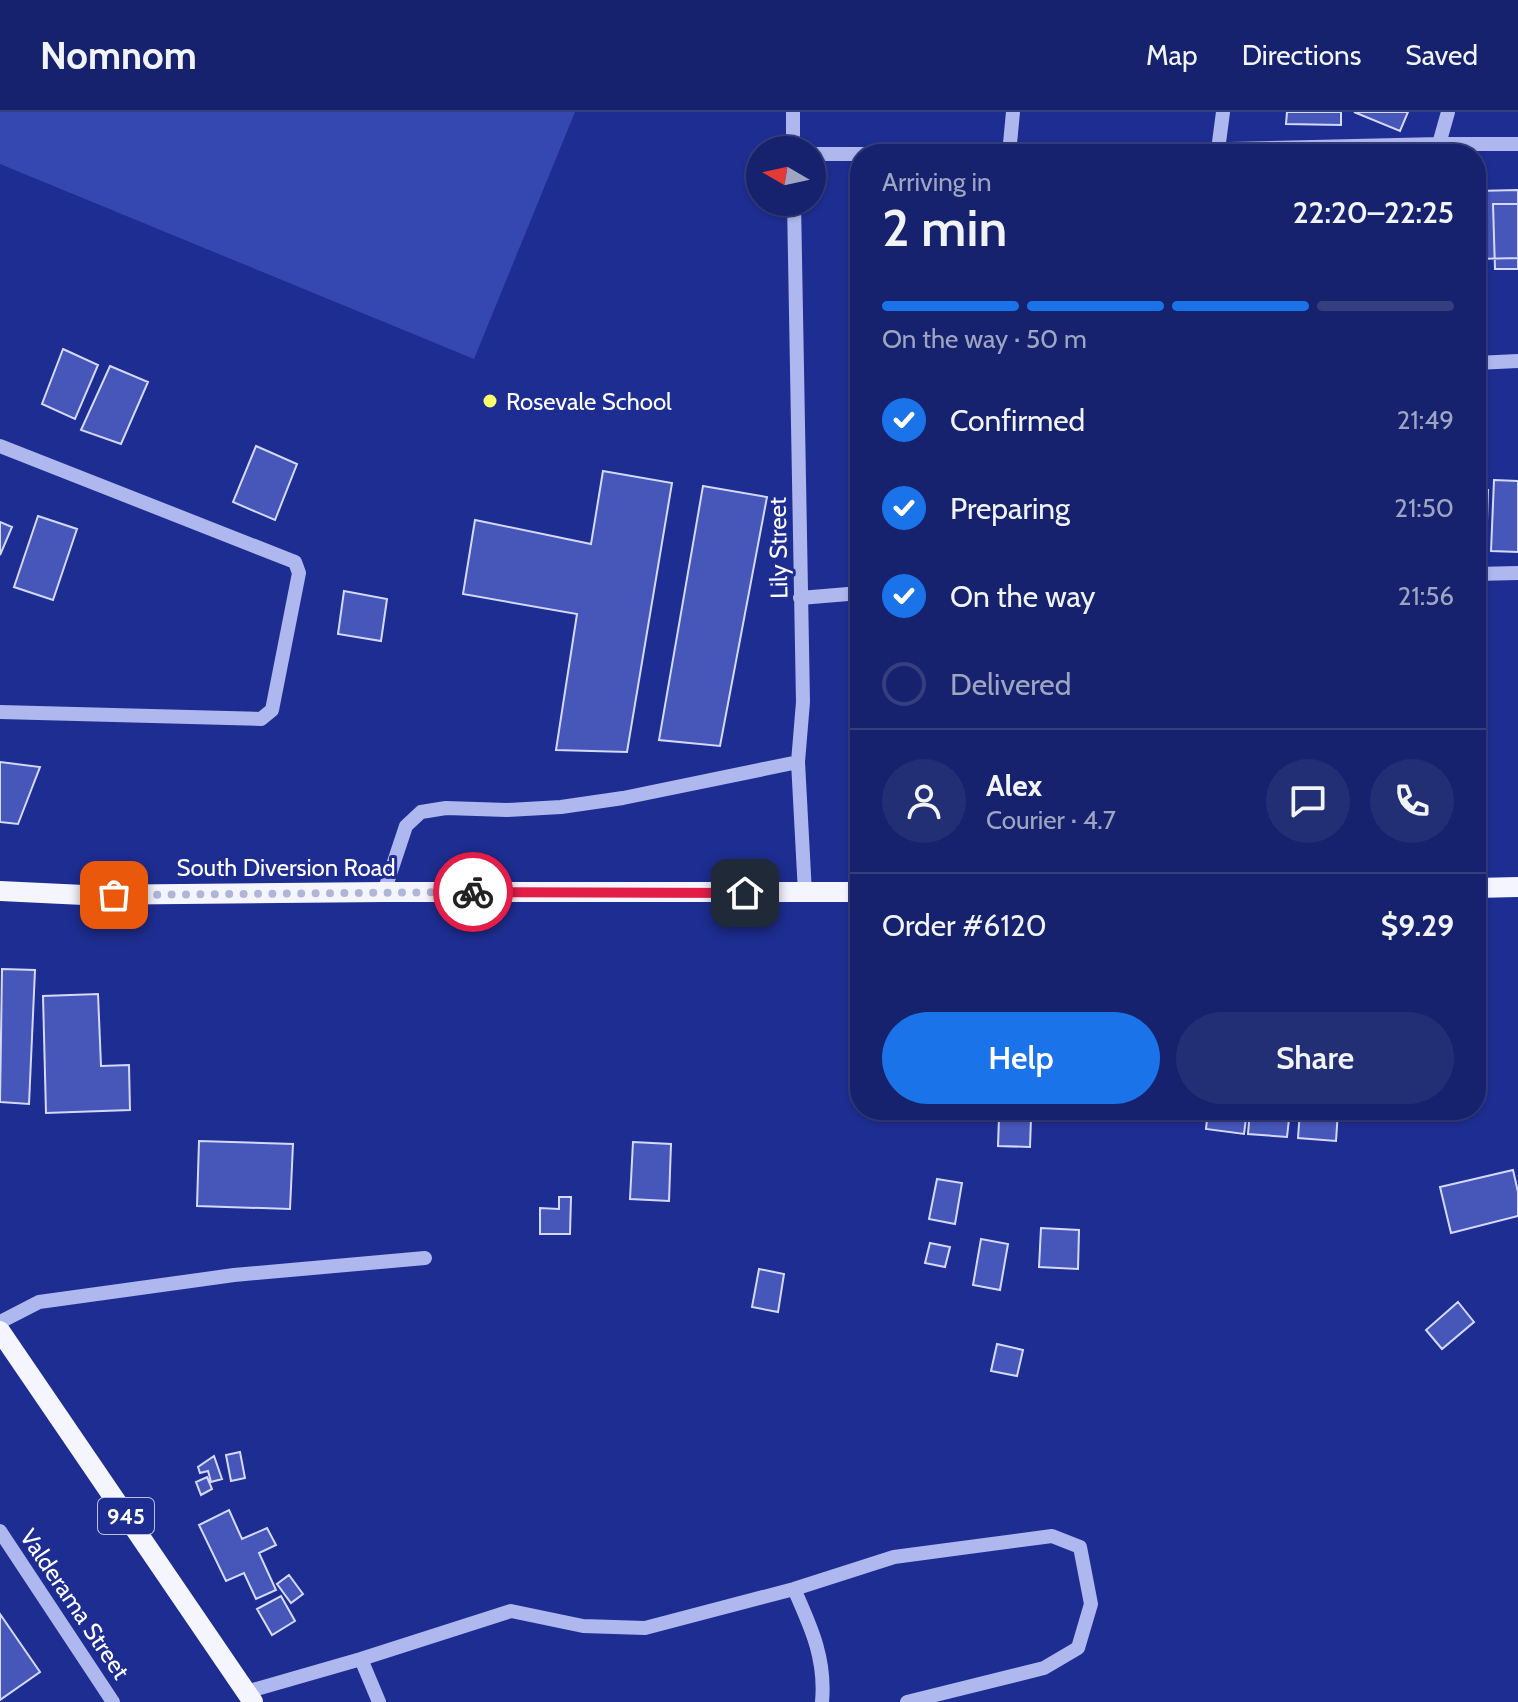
<!DOCTYPE html>
<html lang="en">
<head>
<meta charset="utf-8">
<style>
  :root { --surface:#16226d; --page:#232f75; --text:#f1f3f6; --muted:#9ea4c2; --line:#353f80; --accent:#1a73e8 }
  body { margin:0; font-family:Cabin,sans-serif; background:var(--page); color:var(--text); height:100vh; display:flex; flex-direction:column; font-size:30px; white-space:nowrap }
  * { box-sizing:border-box; margin:0 }
  p { font-size:26px; color:var(--muted) }
  .icon { flex:none; width:44px; height:44px; fill:none; stroke:currentColor; stroke-width:2; stroke-linecap:round; stroke-linejoin:round }
  .map { position:relative; flex:1; overflow:hidden }
  .sheet { position:absolute; left:850px; top:32px; width:636px; height:976px; display:flex; flex-direction:column; background:var(--surface); border-radius:32px; box-shadow:0 2px 6px #0004,0 0 0 2px var(--line) }
  .sheet>* { flex:none }
  .needle { width:52px; rotate:279deg }
  .tools { position:absolute; left:746px; top:24px; display:grid; gap:16px }
  .tools a { display:grid; place-items:center; width:80px; height:80px; border-radius:50%; background:var(--surface); box-shadow:0 2px 6px #0004,0 0 0 2px var(--line); font-size:40px }
  .pin { position:absolute; display:grid; place-items:center; width:68px; height:68px; color:#fff; margin:-34px; border-radius:16px; box-shadow:0 4px 12px #0006 }
  .courier { position:absolute; display:grid; place-items:center; width:80px; height:80px; margin:-40px; border:6px solid #e11d48; border-radius:50%; background:#fff; color:#222; box-shadow:0 2px 10px #0007 }
  .overview em { font-style:normal; font-weight:600 }
  .overview div { display:flex; flex-direction:column-reverse }
  .overview { display:flex; align-items:center; justify-content:space-between; height:136px; padding:0 32px }
  h1 { font-size:52px; font-weight:600; line-height:60px }
  .bar { display:grid; grid-template-columns:repeat(4,1fr); gap:12px 8px; align-content:center; height:96px; padding:0 32px }
  .bar i { height:10px; border-radius:6px; background:var(--line) }
  .bar .selected { background:var(--accent) }
  .bar p { grid-column:span 4 }
  .line { display:flex; align-items:center; gap:20px; padding:0 32px; border-top:2px solid var(--line) }
  .line div { flex:1 }
  .round { display:grid; place-items:center; flex:none; width:84px; height:84px; border-radius:42px; background:var(--page) }
  ol { padding:0 32px; list-style:none }
  li { display:flex; align-items:center; gap:24px; height:88px }
  li p { margin-inline-start:auto }
  li .icon { padding:8px; border-radius:50%; background:var(--accent); color:#fff; stroke-width:4 }
  li:last-child { color:var(--muted) }
  li i { width:44px; height:44px; border:4px solid var(--line); border-radius:50% }
  .primary-button { display:flex; gap:16px; margin-top:auto; padding:16px 32px }
  .primary-button a { flex:1; height:92px; border-radius:48px; background:var(--accent); color:#fff; font-size:32px; font-weight:600; line-height:92px; text-align:center }
  .primary-button a+a { background:var(--page); color:var(--text) }
  header { display:flex; align-items:center; gap:48px; box-sizing:border-box; height:112px; padding:0 40px; background:var(--surface); border-bottom:2px solid var(--line) }
  header strong { font-size:38px }
  nav { display:flex; gap:44px; margin-inline-start:auto; font-size:28px }
  .map>svg:first-child { display:block }
  .green { fill:#3547b0 }
  .building { fill:#4656b9; stroke:#d4d9fa; stroke-width:2 }
  .lines { fill:none; stroke-linecap:round; stroke-linejoin:round }
  .minor { stroke:#aeb7ee; stroke-width:14 }
  .major { stroke:#f5f5ff; stroke-width:20 }
  .done { stroke:#b0b6d8; stroke-width:8; stroke-dasharray:0 14.4 }
  .route { stroke:#e11d48; stroke-width:10 }
  .poi-dot { fill:#fbfd6d; stroke:#1e2d91; stroke-width:3 }
  .labels { text-anchor:middle; dominant-baseline:central; stroke-width:6; stroke-linejoin:round; paint-order:stroke }
  .shield { fill:#1e2d91; stroke:#bcc0de; stroke-width:2 }
  .shield-label { font-size:22px; font-weight:bold; fill:#fff }
  .poi-label { font-size:24px; fill:#fff; stroke:#1e2d91; text-anchor:start }
  .street-label { font-size:24px; fill:#fff; stroke:#1e2d91 }
</style>
</head>
<body>
<header>
<strong>Nomnom</strong>
<nav><a>Map</a><a>Directions</a><a>Saved</a></nav>
</header>
<div class="map">
<svg width="1518" height="1590" viewBox="0 0 1518 1590">
  <rect width="100%" height="100%" fill="#1e2d91"/>
  <path class="green" d="M 0,0 L 575,0 L 474,247 L 0,52 Z"/>
  <path class="building" d="M 1287,0 L 1341,0 L 1341,13 L 1286,12 Z
    M 1354,0 L 1408,0 L 1400,19 Z
    M 1518,78 L 1518,146 L 1476,147 L 1476,79 Z
    M 1493,92 L 1518,92 L 1518,157 L 1495,157 Z
    M 63,237 L 98,253 L 75,307 L 42,292 Z
    M 110,254 L 148,270 L 121,332 L 81,318 Z
    M 1476,311 L 1481,312 L 1479,334 L 1485,335 L 1481,373 L 1476,372 Z
    M 256,334 L 297,352 L 275,408 L 233,390 Z
    M 603,359 L 672,371 L 627,640 L 556,638 L 577,502 L 463,482 L 475,408 L 591,432 Z
    M 1494,368 L 1518,369 L 1518,440 L 1491,439 Z
    M 703,374 L 767,385 L 720,634 L 659,628 Z
    M 1476,377 L 1488,378 L 1486,441 L 1476,441 Z
    M 38,404 L 77,417 L 53,488 L 14,475 Z
    M 0,410 L 12,415 L 0,443 Z
    M 344,479 L 387,487 L 381,529 L 338,522 Z
    M 0,650 L 40,655 L 18,712 L 0,710 Z
    M 2,857 L 35,858 L 29,992 L 0,990 Z
    M 98,882 L 101,954 L 129,953 L 130,998 L 46,1001 L 43,884 Z
    M 1208,998 L 1247,998 L 1244,1022 L 1206,1017 Z
    M 1250,998 L 1290,998 L 1287,1025 L 1248,1022 Z
    M 1300,998 L 1338,999 L 1336,1029 L 1298,1026 Z
    M 999,1005 L 1031,1006 L 1030,1035 L 998,1034 Z
    M 199,1029 L 293,1032 L 290,1097 L 197,1094 Z
    M 633,1030 L 671,1032 L 669,1089 L 630,1087 Z
    M 1513,1058 L 1518,1080 L 1518,1104 L 1451,1121 L 1440,1075 Z
    M 937,1067 L 962,1071 L 955,1112 L 929,1107 Z
    M 559,1085 L 571,1085 L 570,1122 L 540,1122 L 540,1096 L 559,1097 Z
    M 1041,1116 L 1079,1118 L 1078,1157 L 1039,1155 Z
    M 981,1127 L 1008,1132 L 1000,1178 L 973,1173 Z
    M 930,1131 L 950,1135 L 945,1155 L 925,1151 Z
    M 759,1157 L 784,1162 L 778,1200 L 752,1195 Z
    M 1458,1190 L 1474,1210 L 1442,1237 L 1426,1218 Z
    M 997,1232 L 1023,1238 L 1017,1264 L 991,1259 Z
    M 240,1340 L 245,1366 L 231,1369 L 226,1343 Z
    M 214,1344 L 222,1367 L 211,1370 L 208,1359 L 200,1361 L 198,1355 Z
    M 207,1365 L 212,1377 L 201,1383 L 196,1370 Z
    M 229,1398 L 242,1427 L 267,1416 L 276,1433 L 259,1441 L 276,1478 L 256,1487 L 244,1461 L 226,1469 L 199,1413 Z
    M 289,1463 L 303,1482 L 291,1491 L 277,1472 Z
    M 281,1484 L 295,1509 L 272,1523 L 257,1497 Z
    M 0,1502 L 40,1560 L 0,1588 Z"/>
  <g class="lines">
    <path class="minor" d="M 793,0 L 793,38
      M 1439,32 L 1448,0
      M 1218,38 L 1223,0
      M 812,42 L 990,42
      M 1009,42 L 1013,0
      M 1011,42 L 1439,32 L 1518,32
      M 794,90 L 803,590 L 798,650 L 805,781
      M 1476,251 L 1518,249
      M 0,334 L 295,450 L 299,461 L 272,598 L 261,607 L 0,600
      M 1476,462 L 1518,461
      M 800,486 L 860,481
      M 384,780 L 406,714 L 421,700 L 446,696 L 507,698 L 561,695 L 623,686 L 798,650
      M 0,1210 L 39,1190 L 234,1163 L 425,1146
      M 0,1419 L 113,1590
      M 794,1477 C 811,1515 826,1547 822,1590
      M 361,1547 L 379,1590
      M 246,1580 L 361,1547 L 511,1499 L 583,1514 L 645,1516 L 794,1477 L 894,1445 L 1052,1424 L 1080,1435 L 1091,1492 L 1078,1536 L 1044,1556 L 907,1590"/>
    <path class="major" d="M 1476,776 L 1518,775
      M 0,779 L 84,783 L 384,780 L 860,780
      M 0,1219 L 253,1590"/>
  </g>
  <g class="lines">
    <path class="done" d="M 114,783 L 473,780"/>
    <path class="route" d="M 473,780 L 745,781"/>
  </g>
  <circle class="poi-dot" cx="490" cy="289" r="8"/>
  <g class="labels">
    <rect class="shield" x="98" y="1386" width="56" height="36" rx="6"/>
    <g class="shield-label">
      <text x="126" y="1404">945</text>
    </g>
    <g class="poi-label">
      <text x="506" y="289">Rosevale School</text>
    </g>
    <g class="street-label">
      <text transform="translate(778 436) rotate(-91)">Lily Street</text>
      <text x="286" y="755">South Diversion Road</text>
      <text transform="translate(75 1492) rotate(56)">Valderama Street</text>
    </g>
  </g>
</svg>
<div class="tools">
<a><svg class="needle" viewBox="-14 -14 28 28"><path d="M0-13l5 13h-10z" fill="#e53935"/><path d="M0 13l5-13h-10z" fill="#9ea4c2"/></svg></a>
</div>
<div class="pin" style="left:114px;top:783px;background:#ea580c"><svg class="icon" aria-label="bag" viewBox="0 0 24 24"><path d="M5 8h14l-1 12H6zM9 8a3 3 0 0 1 6 0"/></svg></div>
<div class="pin" style="left:745px;top:781px;background:#1f2937"><svg class="icon" aria-label="home" viewBox="0 0 24 24"><path d="M3 11l9-7 9 7M6 9v11h12V9"/></svg></div>
<div class="courier" style="left:473px;top:780px"><svg class="icon" aria-label="bike" viewBox="0 0 24 24"><circle cx="6" cy="16" r="4"/><circle cx="18" cy="16" r="4"/><path d="M6 16l4-8h5l3 8M10 8l3 8H6M13 5h3"/></svg></div>
<section class="sheet">
<div class="overview"><div><h1>2 min</h1><p>Arriving in</p></div><em>22:20–22:25</em></div>
<div class="bar"><i class="selected"></i><i class="selected"></i><i class="selected"></i><i></i><p>On the way · 50 m</p></div>
<ol>
<li><svg class="icon" aria-label="check" viewBox="0 0 24 24"><path d="M5 12l5 5 9-10"/></svg>Confirmed<p>21:49</p></li>
<li><svg class="icon" aria-label="check" viewBox="0 0 24 24"><path d="M5 12l5 5 9-10"/></svg>Preparing<p>21:50</p></li>
<li><svg class="icon" aria-label="check" viewBox="0 0 24 24"><path d="M5 12l5 5 9-10"/></svg>On the way<p>21:56</p></li>
<li><i></i>Delivered</li>
</ol>
<div class="line" style="height:144px"><a class="round"><svg class="icon" aria-label="person" viewBox="0 0 24 24"><circle cx="12" cy="8" r="4"/><path d="M4 21q1-7 8-7t8 7"/></svg></a><div><b>Alex</b><p>Courier · 4.7</p></div><a class="round"><svg class="icon" aria-label="chat" viewBox="0 0 24 24"><path d="M4 5h16v11H9l-5 4z"/></svg></a><a class="round"><svg class="icon" aria-label="phone" viewBox="0 0 24 24"><path d="M5 4h4l2 5-3 2q2 4 5 5l2-3 5 2v4C11 20 4 13 5 4z"/></svg></a></div>
<div class="line" style="height:104px"><div>Order #6120</div><b>$9.29</b></div>
<div class="primary-button"><a>Help</a><a>Share</a></div>
</section>
</div>
</body>
</html>
